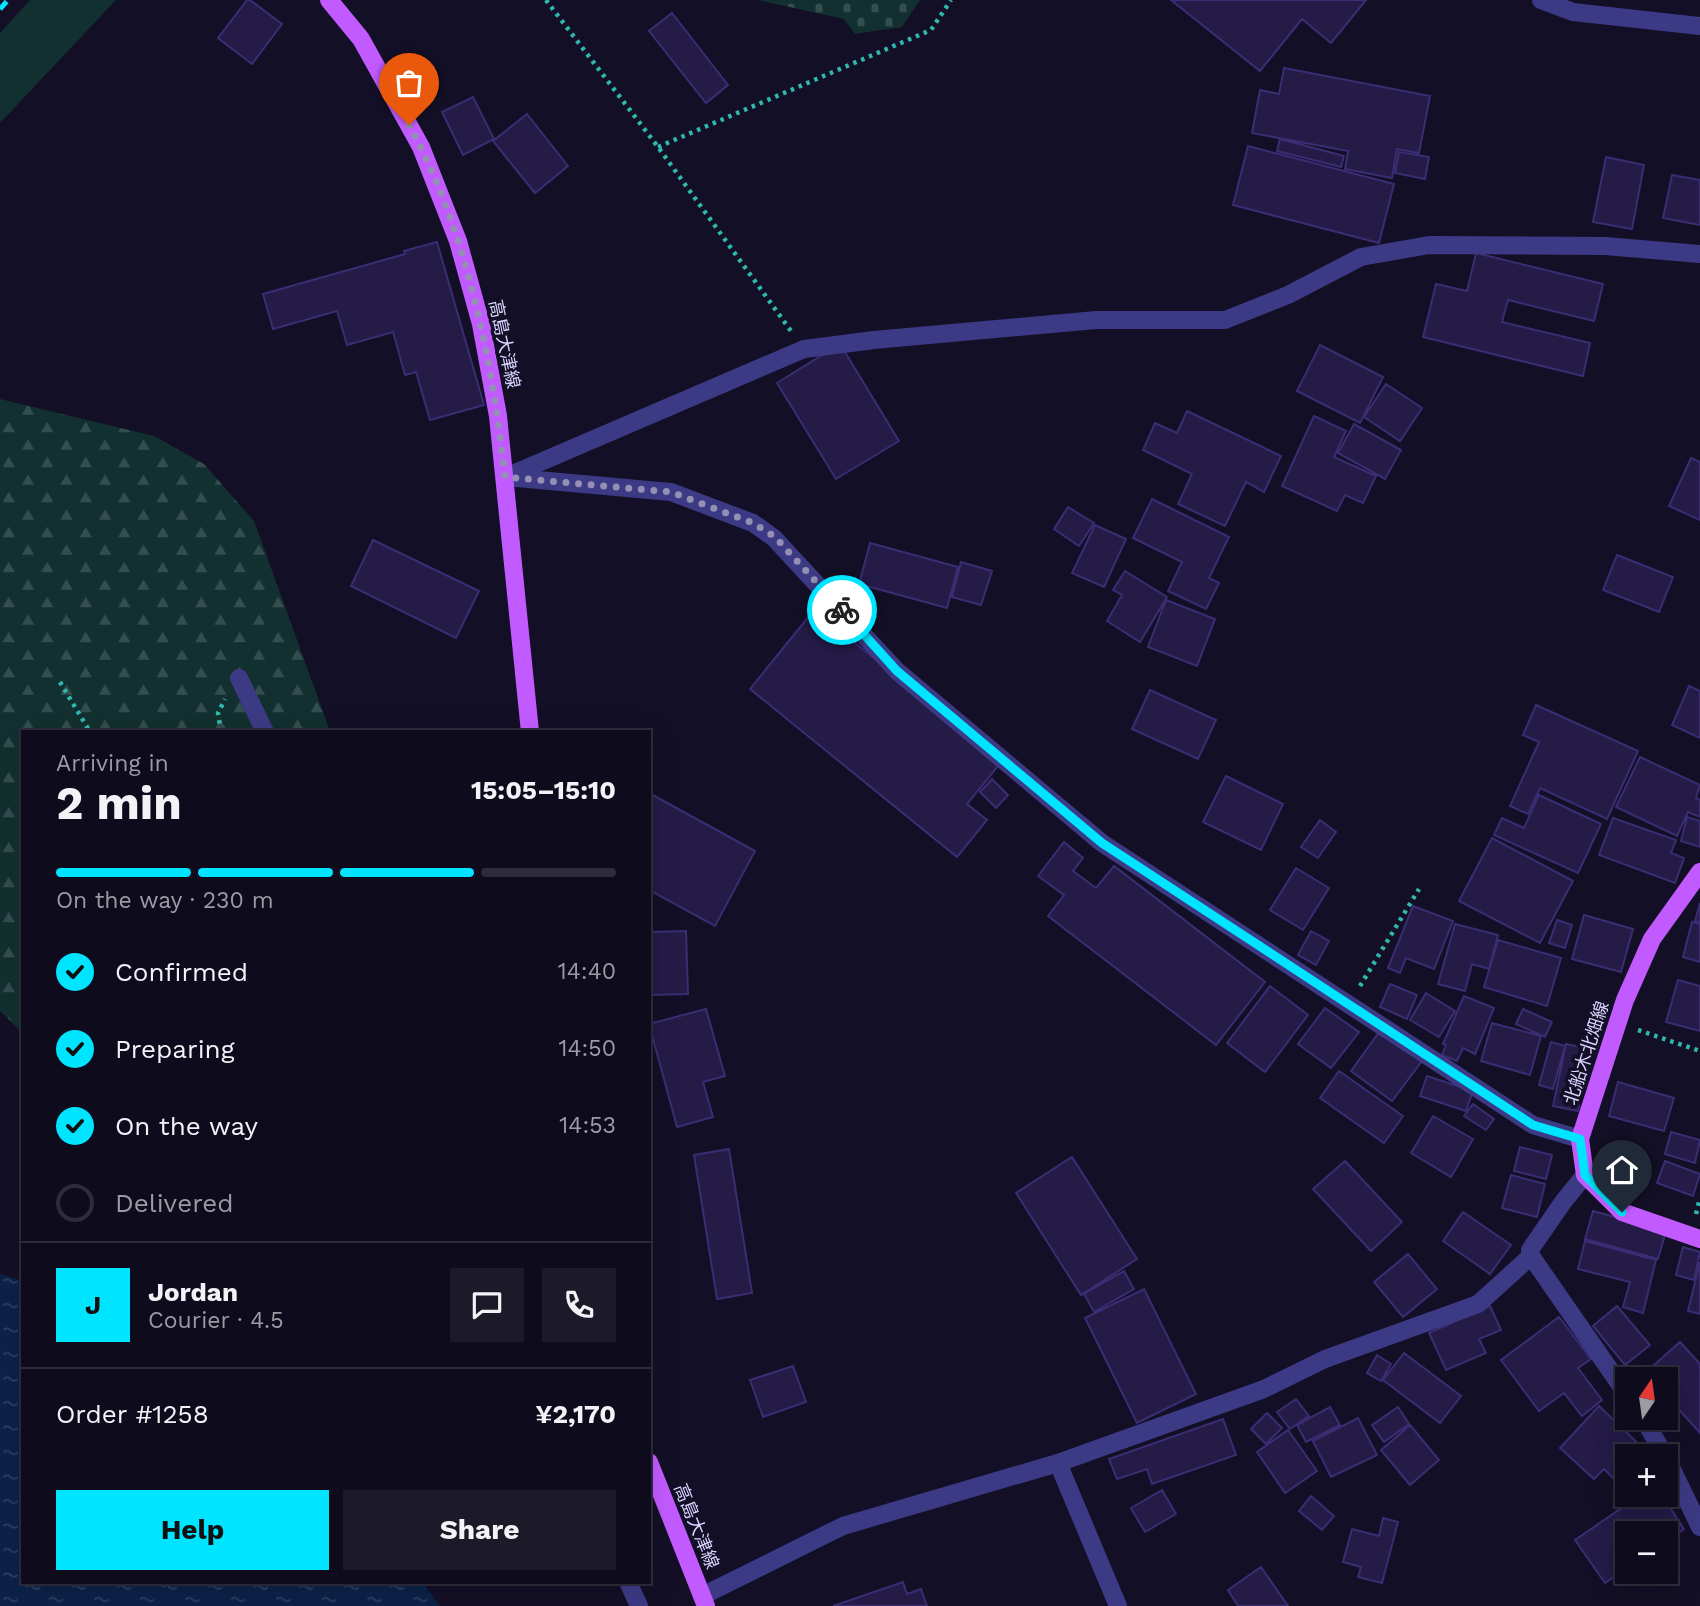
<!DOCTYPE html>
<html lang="en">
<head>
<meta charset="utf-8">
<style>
  :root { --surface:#0e0b1c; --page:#1c1929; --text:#f1f3f6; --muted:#9b9ba3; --line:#2e2b3b; --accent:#00e5ff }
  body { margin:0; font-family:"Work Sans","Noto Sans JP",sans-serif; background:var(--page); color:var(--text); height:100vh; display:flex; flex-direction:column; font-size:26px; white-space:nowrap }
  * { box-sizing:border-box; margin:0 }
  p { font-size:23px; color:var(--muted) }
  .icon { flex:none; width:38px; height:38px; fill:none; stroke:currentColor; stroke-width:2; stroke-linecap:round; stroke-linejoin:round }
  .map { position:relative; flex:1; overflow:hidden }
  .details { position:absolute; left:21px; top:730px; width:630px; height:854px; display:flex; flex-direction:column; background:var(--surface); border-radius:0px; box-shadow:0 7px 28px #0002,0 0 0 2px var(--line) }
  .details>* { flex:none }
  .needle { width:46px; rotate:13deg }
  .tools { position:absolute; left:1615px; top:1367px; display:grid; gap:14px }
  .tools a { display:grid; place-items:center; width:63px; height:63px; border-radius:0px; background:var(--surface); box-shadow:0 7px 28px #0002,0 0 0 2px var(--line); font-size:35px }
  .pin { position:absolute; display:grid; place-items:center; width:60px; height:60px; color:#fff; margin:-72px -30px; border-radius:50% 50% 50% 0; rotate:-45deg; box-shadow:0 0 7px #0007 }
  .pin .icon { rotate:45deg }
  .courier { position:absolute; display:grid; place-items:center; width:70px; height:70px; margin:-35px; border:5px solid #00e5ff; border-radius:50%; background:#fff; color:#222; box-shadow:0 2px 9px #0007 }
  .overview em { font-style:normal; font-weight:700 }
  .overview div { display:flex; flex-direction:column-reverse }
  .overview { display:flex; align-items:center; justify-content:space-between; height:119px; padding:0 35px }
  h1 { font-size:46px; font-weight:700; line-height:52px }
  .bar { display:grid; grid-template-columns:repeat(4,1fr); gap:10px 7px; align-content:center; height:84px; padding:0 35px }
  .bar i { height:9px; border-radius:5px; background:var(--line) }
  .bar .selected { background:var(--accent) }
  .bar p { grid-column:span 4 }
  .line { display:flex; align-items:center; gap:18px; padding:0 35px; border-top:2px solid var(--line) }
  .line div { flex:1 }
  .round { display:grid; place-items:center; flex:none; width:74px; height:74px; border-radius:0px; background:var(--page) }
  ol { padding:0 35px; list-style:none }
  li { display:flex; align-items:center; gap:21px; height:77px }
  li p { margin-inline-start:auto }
  li .icon { padding:7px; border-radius:50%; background:var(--accent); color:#111; stroke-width:4 }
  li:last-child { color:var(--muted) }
  li i { width:38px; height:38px; border:4px solid var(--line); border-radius:50% }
  .action { display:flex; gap:14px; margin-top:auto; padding:14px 35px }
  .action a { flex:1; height:80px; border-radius:0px; background:var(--accent); color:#111; font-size:28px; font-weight:700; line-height:80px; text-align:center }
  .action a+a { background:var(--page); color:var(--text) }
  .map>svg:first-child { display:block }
  .green { fill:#12302f }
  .forest { fill:url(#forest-firs) }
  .cemetery { fill:url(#cemetery-stones) }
  .water { fill:url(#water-ripples) }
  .building { fill:#241b47; stroke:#3b2d73; stroke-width:2 }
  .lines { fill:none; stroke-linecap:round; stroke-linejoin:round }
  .path { stroke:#2fb8b0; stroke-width:4.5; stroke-dasharray:3.5 5; stroke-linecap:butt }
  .minor { stroke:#3d3a85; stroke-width:18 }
  .major { stroke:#c25bff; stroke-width:18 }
  .rail { stroke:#00e5ff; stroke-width:5; stroke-dasharray:10 9; stroke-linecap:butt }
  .done { stroke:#948fb3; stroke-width:7; stroke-dasharray:0 12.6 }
  .route { stroke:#00e5ff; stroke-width:9 }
  .labels { text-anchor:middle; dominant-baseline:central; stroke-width:7; stroke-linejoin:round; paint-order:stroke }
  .street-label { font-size:18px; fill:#d9d4ff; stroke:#130f26 }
</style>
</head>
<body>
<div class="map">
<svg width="1700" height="1606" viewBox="0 0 1700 1606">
  <defs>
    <pattern id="forest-firs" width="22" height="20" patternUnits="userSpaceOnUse" patternTransform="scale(1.75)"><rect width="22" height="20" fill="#12302f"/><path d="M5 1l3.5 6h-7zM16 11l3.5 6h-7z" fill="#344d4e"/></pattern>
    <pattern id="cemetery-stones" width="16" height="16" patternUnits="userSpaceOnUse" patternTransform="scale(1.75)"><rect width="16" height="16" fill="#12302f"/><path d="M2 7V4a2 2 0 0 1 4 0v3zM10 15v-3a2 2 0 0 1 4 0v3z" fill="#344d4e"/></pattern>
    <pattern id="water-ripples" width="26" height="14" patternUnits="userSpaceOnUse" patternTransform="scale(1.75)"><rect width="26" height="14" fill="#0c2248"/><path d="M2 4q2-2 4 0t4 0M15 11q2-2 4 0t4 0" fill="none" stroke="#2f4163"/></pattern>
  </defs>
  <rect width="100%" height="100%" fill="#130f26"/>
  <path class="green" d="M 30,0 L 116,0 L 0,123 L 0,33 Z"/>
  <path class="forest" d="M 0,399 L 154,436 L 204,464 L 254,521 L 330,731 L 23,732 L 23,1033 L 0,1011 Z"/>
  <path class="cemetery" d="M 758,0 L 920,0 L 902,27 L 855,34 L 844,19 Z"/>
  <path class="water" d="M 0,1274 L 23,1281 L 23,1582 L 422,1582 L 440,1606 L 0,1606 Z"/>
  <path class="building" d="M 247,0 L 250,0 L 282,24 L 252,64 L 218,38 Z
    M 1171,0 L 1366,0 L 1331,43 L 1302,19 L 1260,71 Z
    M 672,13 L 728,85 L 706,103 L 649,31 Z
    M 1284,68 L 1430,96 L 1419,153 L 1397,149 L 1392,178 L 1345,169 L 1348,151 L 1252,133 L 1260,90 L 1279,94 Z
    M 473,97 L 494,139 L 463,155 L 442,112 Z
    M 527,114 L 568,166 L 535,193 L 493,141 Z
    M 1280,139 L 1344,156 L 1341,167 L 1277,151 Z
    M 1248,146 L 1394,184 L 1379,243 L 1233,205 Z
    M 1399,152 L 1429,157 L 1425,179 L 1395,173 Z
    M 1606,157 L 1644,165 L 1632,229 L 1593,222 Z
    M 1672,175 L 1700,180 L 1700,225 L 1663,218 Z
    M 437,242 L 484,405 L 430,420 L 416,372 L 405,375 L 393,332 L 347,345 L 337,311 L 273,329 L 263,294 L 405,254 L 404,251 Z
    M 1476,253 L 1603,284 L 1594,321 L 1508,300 L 1502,322 L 1590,343 L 1583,376 L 1423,337 L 1436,284 L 1467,291 Z
    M 840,344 L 899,441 L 836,479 L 777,383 Z
    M 1320,345 L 1383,377 L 1360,423 L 1297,391 Z
    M 1386,384 L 1422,408 L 1400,441 L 1364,417 Z
    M 1187,411 L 1281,456 L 1264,492 L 1246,482 L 1225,526 L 1178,504 L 1192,474 L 1143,450 L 1155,423 L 1177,433 Z
    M 1314,416 L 1346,431 L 1334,457 L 1376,476 L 1363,503 L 1345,495 L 1337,511 L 1282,486 Z
    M 1354,424 L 1401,450 L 1385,479 L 1338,453 Z
    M 1691,458 L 1700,462 L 1700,520 L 1669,506 Z
    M 1152,499 L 1229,537 L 1209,578 L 1219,583 L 1206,609 L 1168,591 L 1182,562 L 1133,538 Z
    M 1068,507 L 1094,523 L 1079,546 L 1054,529 Z
    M 1095,525 L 1126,539 L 1104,587 L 1072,573 Z
    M 373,540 L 479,591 L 456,638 L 351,586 Z
    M 870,543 L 958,567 L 947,608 L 859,584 Z
    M 1617,555 L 1673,577 L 1659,612 L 1603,590 Z
    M 961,562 L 992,571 L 981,605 L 952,597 Z
    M 1125,571 L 1167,597 L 1140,642 L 1107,621 L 1122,595 L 1113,590 Z
    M 1166,600 L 1215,619 L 1197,666 L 1148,647 Z
    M 814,610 L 1002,761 L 967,804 L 987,820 L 957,857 L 750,689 Z
    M 1689,686 L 1700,691 L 1700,738 L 1672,725 Z
    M 1150,690 L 1216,720 L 1198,759 L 1132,729 Z
    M 1536,705 L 1638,751 L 1607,819 L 1540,788 L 1528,814 L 1510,806 L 1539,742 L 1523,735 Z
    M 1640,757 L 1700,785 L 1696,798 L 1700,800 L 1700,817 L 1688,812 L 1677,836 L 1616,807 Z
    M 1226,776 L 1283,804 L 1261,850 L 1203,822 Z
    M 992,779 L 1008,795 L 996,808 L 980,792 Z
    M 649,793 L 755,851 L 715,926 L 649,890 Z
    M 1539,795 L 1601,824 L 1578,873 L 1494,835 L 1502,818 L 1524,828 Z
    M 1687,817 L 1700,821 L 1700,847 L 1681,841 Z
    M 1613,818 L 1676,840 L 1671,853 L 1684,858 L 1675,883 L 1599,855 Z
    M 1320,820 L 1336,832 L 1318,858 L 1301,847 Z
    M 1492,838 L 1573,881 L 1540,943 L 1459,901 Z
    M 1064,842 L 1083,858 L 1073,871 L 1096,888 L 1114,866 L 1265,982 L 1216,1045 L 1048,916 L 1064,895 L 1038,876 Z
    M 1296,868 L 1329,888 L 1303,930 L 1270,910 Z
    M 1700,903 L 1700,922 L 1695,921 Z
    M 1413,906 L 1453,921 L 1434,969 L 1406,958 L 1400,973 L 1388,968 Z
    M 1584,915 L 1633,929 L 1621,972 L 1572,959 Z
    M 1557,920 L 1572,925 L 1565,948 L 1549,943 Z
    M 1692,922 L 1700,924 L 1700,962 L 1683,957 Z
    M 1455,924 L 1498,935 L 1489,969 L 1472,964 L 1465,991 L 1438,984 Z
    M 686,931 L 688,994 L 649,995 L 649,932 Z
    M 1311,931 L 1329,941 L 1316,965 L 1298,955 Z
    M 1498,940 L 1561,958 L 1547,1006 L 1484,987 Z
    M 1678,980 L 1700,986 L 1700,1031 L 1666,1022 Z
    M 1390,984 L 1417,995 L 1407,1019 L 1380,1007 Z
    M 1270,986 L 1308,1015 L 1265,1072 L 1227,1043 Z
    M 1426,993 L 1455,1011 L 1439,1037 L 1410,1020 Z
    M 1464,996 L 1494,1008 L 1475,1054 L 1463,1048 L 1457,1061 L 1442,1055 L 1446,1045 L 1443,1044 Z
    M 1325,1008 L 1359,1032 L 1331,1068 L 1298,1044 Z
    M 706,1009 L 725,1076 L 703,1082 L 713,1117 L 677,1127 L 649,1024 Z
    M 1523,1009 L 1552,1022 L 1545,1037 L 1516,1024 Z
    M 1492,1023 L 1541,1036 L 1530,1075 L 1481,1061 Z
    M 1380,1031 L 1422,1061 L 1392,1101 L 1351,1071 Z
    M 1551,1042 L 1565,1046 L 1553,1089 L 1539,1085 Z
    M 1566,1044 L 1590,1049 L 1578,1111 L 1553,1106 Z
    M 1339,1071 L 1403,1116 L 1384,1143 L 1320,1098 Z
    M 1427,1076 L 1473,1091 L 1466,1111 L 1420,1096 Z
    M 1618,1082 L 1674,1098 L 1664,1131 L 1609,1116 Z
    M 1473,1104 L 1494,1119 L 1486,1130 L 1464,1116 Z
    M 1433,1116 L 1473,1139 L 1451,1177 L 1411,1153 Z
    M 1671,1132 L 1700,1140 L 1695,1163 L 1665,1154 Z
    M 1520,1147 L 1552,1155 L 1546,1179 L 1514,1171 Z
    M 729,1149 L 752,1293 L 717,1299 L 694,1155 Z
    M 1072,1157 L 1137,1259 L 1081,1295 L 1016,1193 Z
    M 1345,1161 L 1402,1222 L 1371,1251 L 1313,1189 Z
    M 1665,1161 L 1700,1174 L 1693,1196 L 1657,1183 Z
    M 1511,1175 L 1545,1184 L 1537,1217 L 1502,1208 Z
    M 1593,1211 L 1666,1231 L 1658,1259 L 1585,1239 Z
    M 1463,1212 L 1511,1245 L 1490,1274 L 1443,1241 Z
    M 1585,1241 L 1656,1260 L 1643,1313 L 1623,1307 L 1630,1282 L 1578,1269 Z
    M 1683,1247 L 1700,1252 L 1694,1280 L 1676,1275 Z
    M 1408,1254 L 1437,1289 L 1403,1317 L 1374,1282 Z
    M 1700,1262 L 1700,1314 L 1688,1311 Z
    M 1124,1271 L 1134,1289 L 1094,1312 L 1084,1294 Z
    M 1144,1289 L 1196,1394 L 1137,1423 L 1085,1318 Z
    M 1490,1306 L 1501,1330 L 1479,1339 L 1486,1353 L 1446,1370 L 1429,1333 Z
    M 1617,1306 L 1650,1345 L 1625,1365 L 1593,1326 Z
    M 1559,1317 L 1591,1359 L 1578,1368 L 1602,1400 L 1582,1416 L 1564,1393 L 1539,1411 L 1501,1360 Z
    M 1680,1342 L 1700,1364 L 1700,1433 L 1666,1395 L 1666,1379 L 1652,1379 L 1646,1372 Z
    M 1404,1353 L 1461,1396 L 1440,1423 L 1383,1380 Z
    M 1377,1355 L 1391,1364 L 1381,1381 L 1367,1373 Z
    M 793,1366 L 806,1402 L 763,1417 L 750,1380 Z
    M 1296,1399 L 1309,1416 L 1290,1429 L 1277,1412 Z
    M 1599,1406 L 1648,1453 L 1645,1456 L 1628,1456 L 1628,1475 L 1619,1484 L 1604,1469 L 1594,1479 L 1560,1448 Z
    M 1330,1407 L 1340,1425 L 1306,1442 L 1297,1425 Z
    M 1398,1407 L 1409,1424 L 1384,1442 L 1372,1425 Z
    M 1267,1413 L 1282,1428 L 1266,1444 L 1251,1429 Z
    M 1358,1418 L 1377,1455 L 1331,1477 L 1313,1441 Z
    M 1223,1419 L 1236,1455 L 1152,1484 L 1147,1469 L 1117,1479 L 1109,1459 Z
    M 1410,1425 L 1439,1460 L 1410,1485 L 1381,1450 Z
    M 1288,1430 L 1317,1471 L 1285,1493 L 1257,1452 Z
    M 1162,1490 L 1176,1514 L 1145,1532 L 1131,1508 Z
    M 1642,1494 L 1661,1494 L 1684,1529 L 1666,1542 L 1666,1533 L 1628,1533 L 1628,1568 L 1605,1583 L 1575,1540 Z
    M 1311,1496 L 1334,1516 L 1322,1530 L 1299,1511 Z
    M 1383,1518 L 1398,1522 L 1382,1583 L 1358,1577 L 1361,1567 L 1343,1562 L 1352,1529 L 1379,1536 Z
    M 1261,1567 L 1288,1606 L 1238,1606 L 1228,1590 Z
    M 903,1582 L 907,1594 L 921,1589 L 927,1606 L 833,1606 Z"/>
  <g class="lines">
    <path class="path" d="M 546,0 L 658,147 L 791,331
      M 658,147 L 931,30 L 951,0
      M 60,682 L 90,732
      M 221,732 L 218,713 L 225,699
      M 1360,986 L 1419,889
      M 1638,1030 L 1700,1051
      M 1696,1214 L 1700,1198"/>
    <path class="minor" d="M 1541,0 L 1573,12 L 1700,26
      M 508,476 L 804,349 L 874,340 L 1096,320 L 1225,320 L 1288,295 L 1361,257 L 1429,245 L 1605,246 L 1700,254
      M 505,477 L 671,492 L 753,523 L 774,538 L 897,671 L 1102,843 L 1533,1125 L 1580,1139
      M 239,678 L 265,732
      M 1531,1256 L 1628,1396
      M 1643,1418 L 1665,1456
      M 1666,1457 L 1700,1527
      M 1058,1463 L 1118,1606
      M 628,1582 L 639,1606
      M 702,1596 L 843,1526 L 1058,1463 L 1264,1389 L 1325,1359 L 1478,1304 L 1531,1256 L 1530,1250 L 1563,1202 L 1585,1175"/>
    <path class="major" d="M 329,0 L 361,39 L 421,147 L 458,241 L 481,324 L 498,416 L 530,732
      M 1700,872 L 1652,939 L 1625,1000 L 1580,1139 L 1585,1175 L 1622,1212 L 1700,1239
      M 649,1462 L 706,1606"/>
    <path class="rail" d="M 0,9 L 8,0"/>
  </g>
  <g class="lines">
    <path class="done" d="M 409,125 C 467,230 492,359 505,477 L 671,492 L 753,523 L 775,537 L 842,610"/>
    <path class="route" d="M 842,610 L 897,671 L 1102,843 L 1533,1125 L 1580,1139 L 1585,1175 L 1622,1212"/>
  </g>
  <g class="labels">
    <g class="street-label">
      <text transform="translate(505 344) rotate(78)">高島大津線</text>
      <text transform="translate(1586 1053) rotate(-72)">北船木北畑線</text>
      <text transform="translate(697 1526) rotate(68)">高島大津線</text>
    </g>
  </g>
</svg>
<div class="tools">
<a><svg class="needle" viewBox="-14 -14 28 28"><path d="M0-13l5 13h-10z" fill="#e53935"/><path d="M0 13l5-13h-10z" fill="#9b9ba3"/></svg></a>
<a>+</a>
<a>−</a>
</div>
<div class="pin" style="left:409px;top:125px;background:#ea580c"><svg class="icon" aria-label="bag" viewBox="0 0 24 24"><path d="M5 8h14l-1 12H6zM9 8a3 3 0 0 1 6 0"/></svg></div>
<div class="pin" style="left:1622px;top:1212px;background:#1f2937"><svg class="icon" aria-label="home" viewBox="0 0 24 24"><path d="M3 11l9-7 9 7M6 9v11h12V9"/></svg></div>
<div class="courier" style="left:842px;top:610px"><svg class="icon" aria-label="bike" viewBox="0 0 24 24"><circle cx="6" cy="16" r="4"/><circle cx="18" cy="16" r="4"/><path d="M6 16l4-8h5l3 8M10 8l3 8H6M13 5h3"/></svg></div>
<section class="details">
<div class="overview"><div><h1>2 min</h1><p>Arriving in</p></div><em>15:05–15:10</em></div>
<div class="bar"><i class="selected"></i><i class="selected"></i><i class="selected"></i><i></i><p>On the way · 230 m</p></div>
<ol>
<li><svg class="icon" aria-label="check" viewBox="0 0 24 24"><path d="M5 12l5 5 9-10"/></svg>Confirmed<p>14:40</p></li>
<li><svg class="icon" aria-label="check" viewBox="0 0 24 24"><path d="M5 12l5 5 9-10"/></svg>Preparing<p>14:50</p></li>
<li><svg class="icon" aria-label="check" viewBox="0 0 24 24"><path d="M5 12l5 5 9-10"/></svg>On the way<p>14:53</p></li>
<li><i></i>Delivered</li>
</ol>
<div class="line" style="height:126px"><b class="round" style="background:var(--accent);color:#111">J</b><div><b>Jordan</b><p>Courier · 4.5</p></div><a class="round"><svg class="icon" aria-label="chat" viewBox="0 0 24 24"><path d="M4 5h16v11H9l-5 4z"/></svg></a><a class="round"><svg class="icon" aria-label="phone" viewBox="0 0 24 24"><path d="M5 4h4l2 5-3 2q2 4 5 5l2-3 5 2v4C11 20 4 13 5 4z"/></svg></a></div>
<div class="line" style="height:91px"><div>Order #1258</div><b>¥2,170</b></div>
<div class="action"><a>Help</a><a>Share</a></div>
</section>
</div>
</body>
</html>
